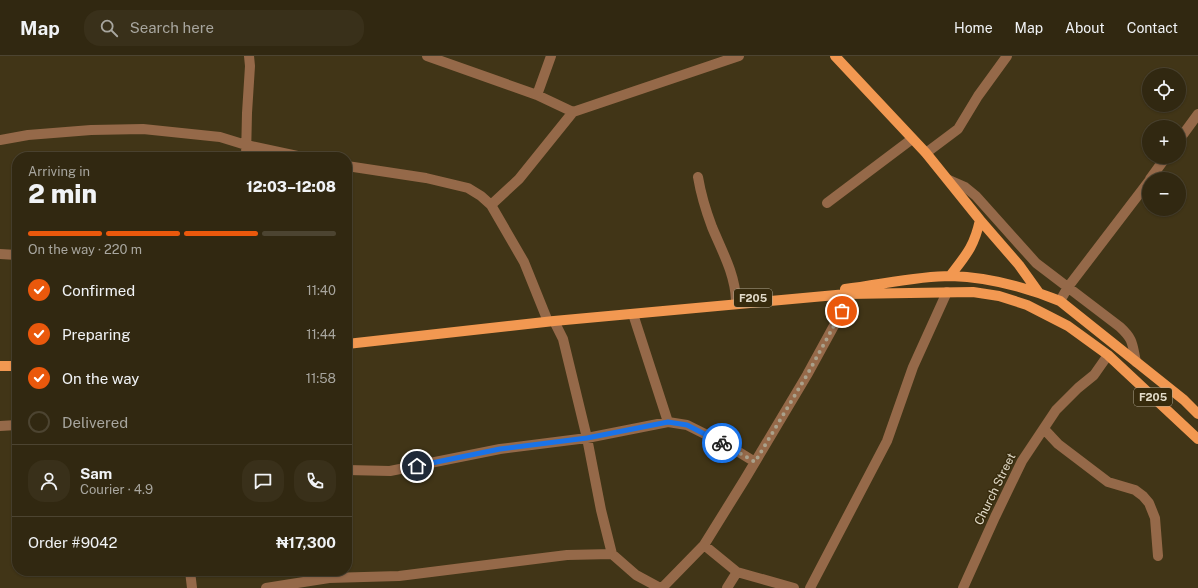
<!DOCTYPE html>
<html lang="en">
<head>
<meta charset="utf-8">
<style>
  :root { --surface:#312811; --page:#39301a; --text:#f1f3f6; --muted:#a8a69f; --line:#4c4431; --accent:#ea580c }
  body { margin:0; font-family:"Public Sans",sans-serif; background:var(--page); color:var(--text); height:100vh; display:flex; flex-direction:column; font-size:15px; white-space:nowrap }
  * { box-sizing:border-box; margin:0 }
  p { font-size:13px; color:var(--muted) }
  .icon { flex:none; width:22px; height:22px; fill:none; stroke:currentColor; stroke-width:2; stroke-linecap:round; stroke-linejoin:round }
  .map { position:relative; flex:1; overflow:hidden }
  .side { position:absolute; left:12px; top:96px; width:340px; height:424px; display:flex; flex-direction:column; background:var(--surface); border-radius:16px; box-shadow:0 1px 3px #0004,0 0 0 1px var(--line) }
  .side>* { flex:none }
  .tools { position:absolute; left:1142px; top:12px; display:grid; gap:8px }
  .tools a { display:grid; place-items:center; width:44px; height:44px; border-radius:50%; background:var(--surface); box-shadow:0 1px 3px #0004,0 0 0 1px var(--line); font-size:20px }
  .pin { position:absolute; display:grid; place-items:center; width:34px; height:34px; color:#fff; margin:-17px; border:2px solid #fff; border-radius:50%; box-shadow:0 1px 4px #0007 }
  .courier { position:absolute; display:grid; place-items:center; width:40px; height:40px; margin:-20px; border:3px solid #1a73e8; border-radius:50%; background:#fff; color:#222; box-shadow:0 1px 5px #0007 }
  .overview em { font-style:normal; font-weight:800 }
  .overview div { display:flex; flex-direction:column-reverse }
  .overview { display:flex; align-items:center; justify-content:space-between; height:68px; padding:0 16px }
  h1 { font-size:26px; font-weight:800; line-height:30px }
  .bar { display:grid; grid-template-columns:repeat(4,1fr); gap:6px 4px; align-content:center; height:48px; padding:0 16px }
  .bar i { height:5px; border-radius:3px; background:var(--line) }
  .bar .active { background:var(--accent) }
  .bar p { grid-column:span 4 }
  .line { display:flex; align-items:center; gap:10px; padding:0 16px; border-top:1px solid var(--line) }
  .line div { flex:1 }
  .round { display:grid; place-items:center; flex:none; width:42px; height:42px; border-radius:16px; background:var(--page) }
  ol { padding:0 16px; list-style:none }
  li { display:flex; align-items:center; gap:12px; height:44px }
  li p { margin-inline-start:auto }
  li .icon { padding:4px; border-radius:50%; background:var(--accent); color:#fff; stroke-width:4 }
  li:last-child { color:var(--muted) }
  li i { width:22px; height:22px; border:2px solid var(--line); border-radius:50% }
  header { display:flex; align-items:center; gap:24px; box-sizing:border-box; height:56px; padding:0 20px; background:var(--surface); border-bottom:1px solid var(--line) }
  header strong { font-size:19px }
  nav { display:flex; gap:22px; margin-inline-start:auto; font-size:14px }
  .search { width:280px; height:36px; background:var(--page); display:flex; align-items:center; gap:10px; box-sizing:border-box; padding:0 14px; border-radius:16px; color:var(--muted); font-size:15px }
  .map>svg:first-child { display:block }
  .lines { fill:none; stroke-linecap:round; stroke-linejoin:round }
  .minor { stroke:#956949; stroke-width:10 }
  .major { stroke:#f29851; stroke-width:10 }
  .done { stroke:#aaa18b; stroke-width:4; stroke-dasharray:0 7.2 }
  .route { stroke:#1a73e8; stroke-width:5 }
  .labels { text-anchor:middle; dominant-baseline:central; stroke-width:3; stroke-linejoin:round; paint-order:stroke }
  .shield { fill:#372b0d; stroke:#afa691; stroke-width:1 }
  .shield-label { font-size:11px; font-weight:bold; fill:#e2dbc9 }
  .street-label { font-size:12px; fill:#e2dbc9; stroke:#372b0d }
</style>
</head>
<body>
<header>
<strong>Map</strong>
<div class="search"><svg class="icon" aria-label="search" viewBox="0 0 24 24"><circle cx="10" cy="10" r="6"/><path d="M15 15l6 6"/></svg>Search here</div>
<nav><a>Home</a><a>Map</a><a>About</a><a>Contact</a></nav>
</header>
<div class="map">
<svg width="1198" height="532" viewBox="0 0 1198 532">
  <rect width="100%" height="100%" fill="#413517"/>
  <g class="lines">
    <path class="minor" d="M 427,0 L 537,39 L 573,56
      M 537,39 L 551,0
      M 0,84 L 28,79 L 91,74 L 143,73 L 220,81 L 246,89 L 302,101
      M 1179,84 L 1198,58
      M 926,97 L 958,73 L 978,40 L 1007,0
      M 246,101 L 247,57 L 250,10 L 249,0
      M 347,110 L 426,122 L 468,132 L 481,140 L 491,149 L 524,206 L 547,263
      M 698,121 C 701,139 706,155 712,171 C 722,195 735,218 736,244
      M 1150,123 L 1166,101
      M 949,124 L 965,131 L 976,140 L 1036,207 L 1120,271 C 1134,284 1132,288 1136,306
      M 827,147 L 912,83
      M 491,149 L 519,123 L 573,56 L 739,0
      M 0,198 L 17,199
      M 1060,245 L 1068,231 L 1149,125
      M 633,258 L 668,366
      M 554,265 L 563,283 L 587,382 L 601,454 L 612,498 L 636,519 L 660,532
      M 0,370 L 17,369
      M 1044,373 L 1058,388 L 1108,426 L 1135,434 L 1143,440 L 1149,447 L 1155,462 L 1158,500
      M 347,414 L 390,415 L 500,393 L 587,382 L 668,366 L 687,369 L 729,390 L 755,406
      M 704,489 L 737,516 L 794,532
      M 190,515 L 192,532
      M 266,532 L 329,522 L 399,520 L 567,499 L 612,498
      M 662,532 L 704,489 L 745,423 L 807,319 L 842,255 L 847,238
      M 727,532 L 737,516
      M 810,532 L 887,385 L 913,311 L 947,236
      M 963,532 L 995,461 L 1022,405 L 1056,354 L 1078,332 L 1094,319 L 1108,299"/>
    <path class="major" d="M 835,0 L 926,97 L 980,164 L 1019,209 L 1039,237
      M 950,220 C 966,199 974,191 980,164
      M 845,233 C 880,229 916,220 951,220 C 989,221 1025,231 1060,245 L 1184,344 L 1198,358
      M 347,288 L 554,265 L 847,238 L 973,236 L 999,240 L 1027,249 L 1068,270 L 1108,299 L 1198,383
      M 0,310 L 17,310"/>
  </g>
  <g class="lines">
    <path class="done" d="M 722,387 L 755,406 L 807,319 L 842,255"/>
    <path class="route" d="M 417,410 L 500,393 L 587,382 L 668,366 L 687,369 L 722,387"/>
  </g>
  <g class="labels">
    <g class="shield">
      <rect x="734" y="233" width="38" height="18" rx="3"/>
      <rect x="1134" y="332" width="38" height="18" rx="3"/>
    </g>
    <g class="shield-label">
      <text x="753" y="242">F205</text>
      <text x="1153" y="341">F205</text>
    </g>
    <g class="street-label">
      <text transform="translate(995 433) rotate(-64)">Church Street</text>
    </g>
  </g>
</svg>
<div class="tools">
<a><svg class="icon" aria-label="locate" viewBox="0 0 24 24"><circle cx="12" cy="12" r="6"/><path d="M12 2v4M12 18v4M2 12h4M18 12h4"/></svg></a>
<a>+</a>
<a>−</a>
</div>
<div class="pin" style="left:842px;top:255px;background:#ea580c"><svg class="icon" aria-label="bag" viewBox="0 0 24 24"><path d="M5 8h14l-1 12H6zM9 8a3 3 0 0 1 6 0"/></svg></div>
<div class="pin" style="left:417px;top:410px;background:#1f2937"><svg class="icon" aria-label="home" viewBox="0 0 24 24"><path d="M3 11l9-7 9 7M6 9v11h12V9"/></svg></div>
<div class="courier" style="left:722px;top:387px"><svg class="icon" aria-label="bike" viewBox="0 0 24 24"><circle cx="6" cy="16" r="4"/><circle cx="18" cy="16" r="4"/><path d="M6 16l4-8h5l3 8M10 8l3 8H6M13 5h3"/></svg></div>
<section class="side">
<div class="overview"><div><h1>2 min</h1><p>Arriving in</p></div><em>12:03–12:08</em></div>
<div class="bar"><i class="active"></i><i class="active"></i><i class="active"></i><i></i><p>On the way · 220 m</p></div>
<ol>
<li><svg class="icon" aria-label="check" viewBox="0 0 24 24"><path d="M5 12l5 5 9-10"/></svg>Confirmed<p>11:40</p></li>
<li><svg class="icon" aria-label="check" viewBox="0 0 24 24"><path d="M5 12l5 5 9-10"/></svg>Preparing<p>11:44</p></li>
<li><svg class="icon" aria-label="check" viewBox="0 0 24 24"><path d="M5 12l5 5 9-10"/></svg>On the way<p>11:58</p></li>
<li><i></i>Delivered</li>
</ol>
<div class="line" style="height:72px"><a class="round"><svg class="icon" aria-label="person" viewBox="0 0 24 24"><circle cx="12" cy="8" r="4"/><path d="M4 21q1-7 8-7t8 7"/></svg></a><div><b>Sam</b><p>Courier · 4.9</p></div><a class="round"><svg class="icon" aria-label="chat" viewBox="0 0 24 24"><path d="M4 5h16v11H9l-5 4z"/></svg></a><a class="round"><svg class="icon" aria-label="phone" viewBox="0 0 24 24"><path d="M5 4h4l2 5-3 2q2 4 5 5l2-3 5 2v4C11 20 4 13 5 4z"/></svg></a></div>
<div class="line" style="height:52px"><div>Order #9042</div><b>₦17,300</b></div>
</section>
</div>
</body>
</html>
